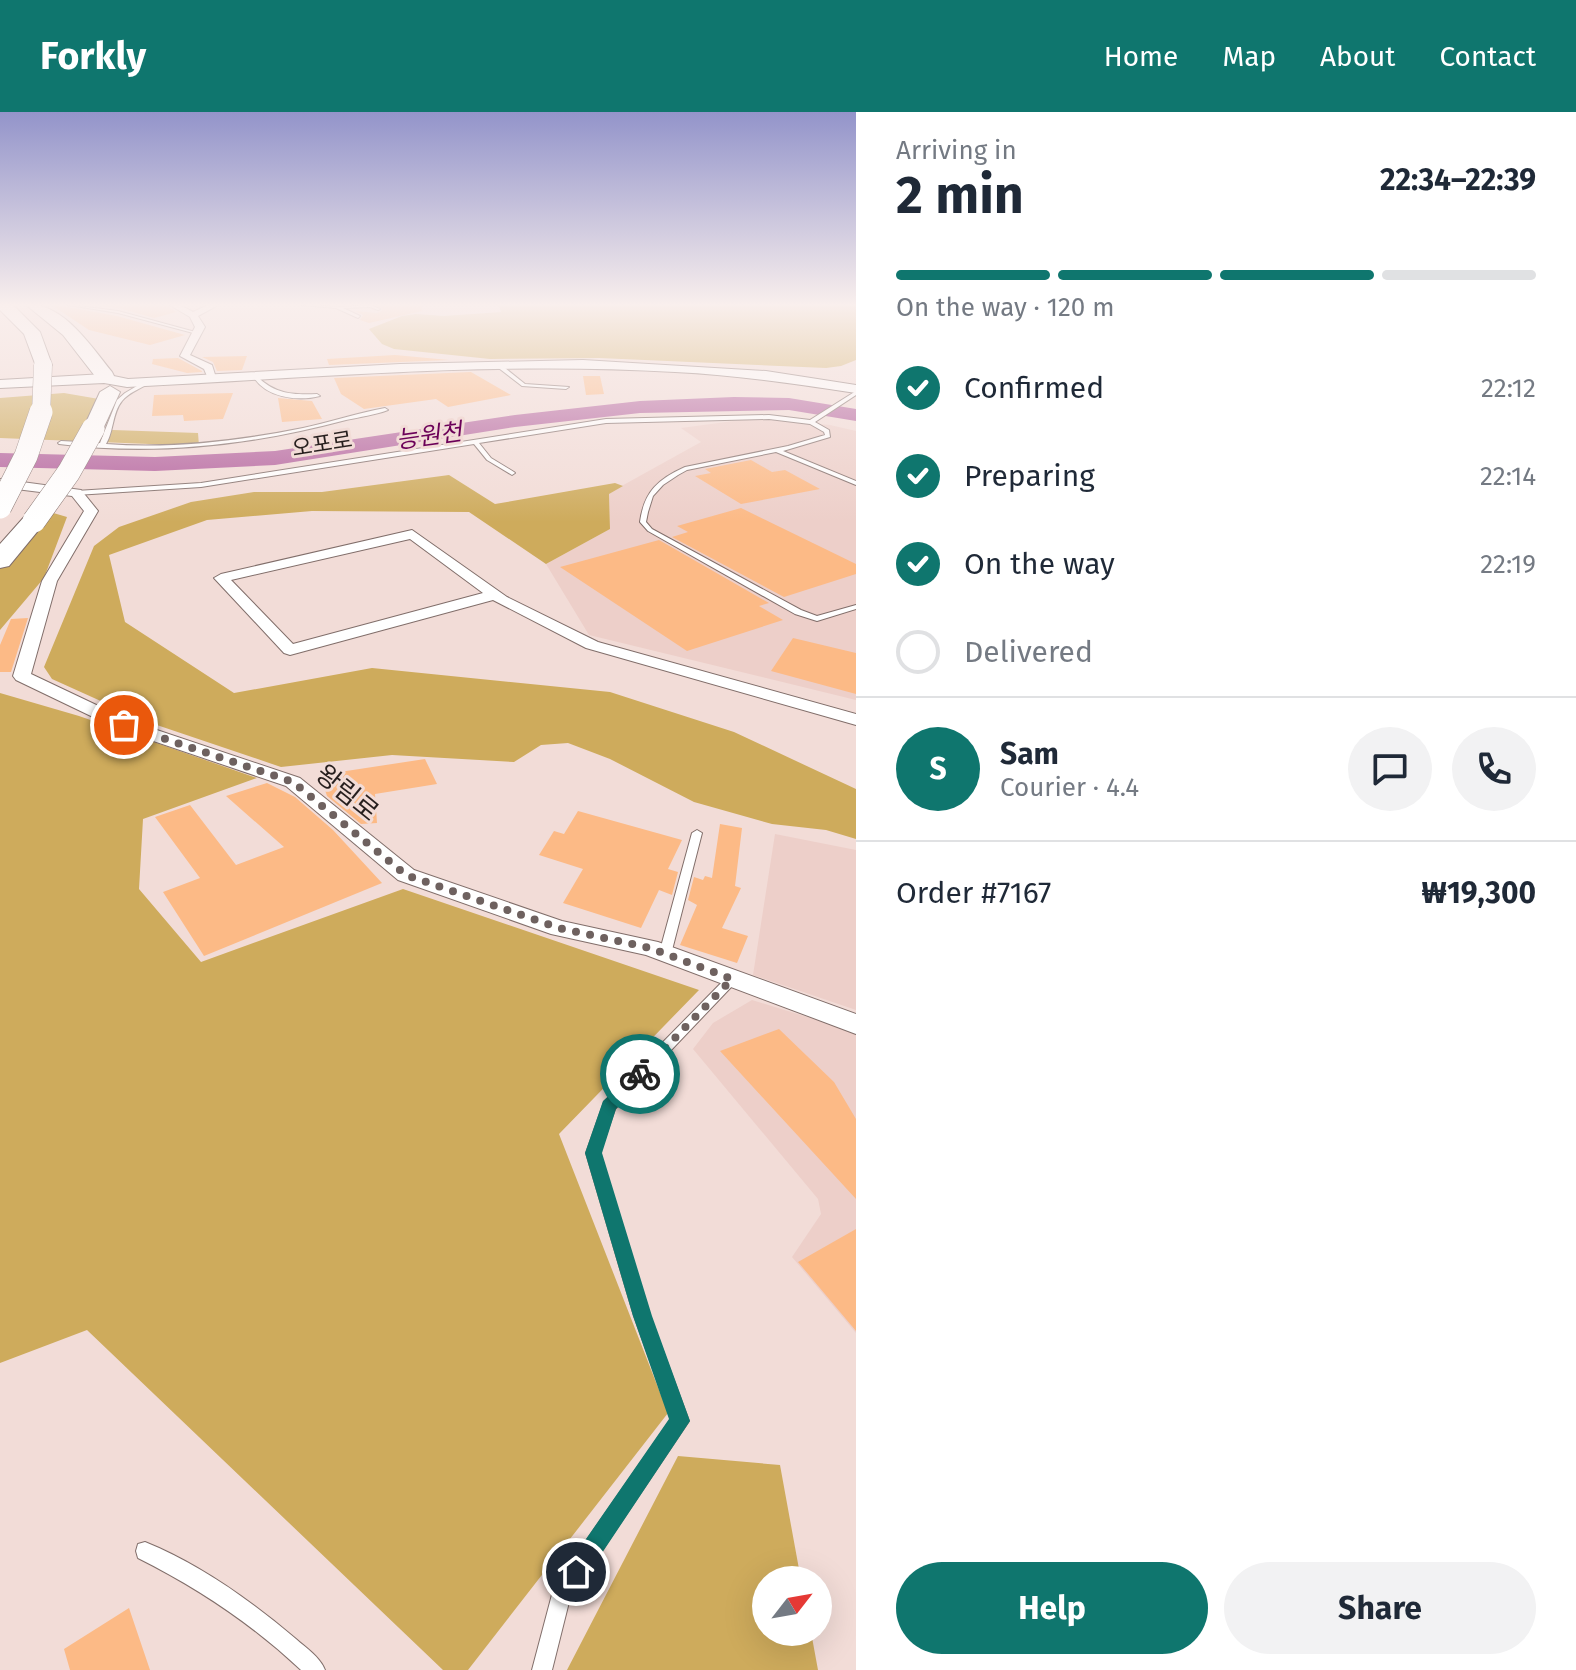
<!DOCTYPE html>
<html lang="en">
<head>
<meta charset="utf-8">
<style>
  :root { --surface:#fff; --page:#f2f2f3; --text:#1f2937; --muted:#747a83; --line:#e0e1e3; --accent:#0f766e }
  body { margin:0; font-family:"Fira Sans","Noto Sans KR",sans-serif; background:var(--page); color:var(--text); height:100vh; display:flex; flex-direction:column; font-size:30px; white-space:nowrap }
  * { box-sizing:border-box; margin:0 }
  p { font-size:26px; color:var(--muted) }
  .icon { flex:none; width:44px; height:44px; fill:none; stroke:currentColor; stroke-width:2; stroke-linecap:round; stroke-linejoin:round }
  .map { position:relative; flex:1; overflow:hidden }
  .details { display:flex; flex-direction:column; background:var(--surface); width:720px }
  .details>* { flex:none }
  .needle { width:52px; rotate:59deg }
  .tools { position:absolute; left:752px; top:1454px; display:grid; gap:16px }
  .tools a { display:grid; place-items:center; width:80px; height:80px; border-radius:50%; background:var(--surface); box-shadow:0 8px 32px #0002; font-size:40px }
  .pin { position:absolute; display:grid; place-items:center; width:68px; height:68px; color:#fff; margin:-34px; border:4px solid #fff; border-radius:50%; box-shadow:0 2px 8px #0007 }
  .courier { position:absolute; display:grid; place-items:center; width:80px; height:80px; margin:-40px; border:6px solid #0f766e; border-radius:50%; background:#fff; color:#222; box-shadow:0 2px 10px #0007 }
  .head em { font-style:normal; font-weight:700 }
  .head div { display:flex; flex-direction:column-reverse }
  .head { display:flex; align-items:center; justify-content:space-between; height:136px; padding:0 40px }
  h1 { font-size:52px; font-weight:700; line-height:60px }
  .bar { display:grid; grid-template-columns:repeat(4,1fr); gap:12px 8px; align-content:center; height:96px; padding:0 40px }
  .bar i { height:10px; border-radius:6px; background:var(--line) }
  .bar .current { background:var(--accent) }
  .bar p { grid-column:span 4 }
  .line { display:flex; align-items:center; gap:20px; padding:0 40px; border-top:2px solid var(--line) }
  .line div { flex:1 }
  .round { display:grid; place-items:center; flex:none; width:84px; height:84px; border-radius:42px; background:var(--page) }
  ol { padding:0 40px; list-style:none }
  li { display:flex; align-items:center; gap:24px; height:88px }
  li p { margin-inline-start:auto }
  li .icon { padding:8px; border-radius:50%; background:var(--accent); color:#fff; stroke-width:4 }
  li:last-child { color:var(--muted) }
  li i { width:44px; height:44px; border:4px solid var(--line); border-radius:50% }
  .primary-button { display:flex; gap:16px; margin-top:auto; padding:16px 40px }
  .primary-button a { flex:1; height:92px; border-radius:48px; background:var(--accent); color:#fff; font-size:32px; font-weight:700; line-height:92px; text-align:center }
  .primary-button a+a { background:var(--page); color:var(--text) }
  header { display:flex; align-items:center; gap:48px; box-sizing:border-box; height:112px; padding:0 40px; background:var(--accent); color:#fff }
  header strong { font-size:38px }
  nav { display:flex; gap:44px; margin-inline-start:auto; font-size:28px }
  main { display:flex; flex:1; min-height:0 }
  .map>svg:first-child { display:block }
  .built { fill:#edcfc9 }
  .green { fill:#ceab5c }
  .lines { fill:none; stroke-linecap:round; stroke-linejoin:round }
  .river { fill:#b4639e; fill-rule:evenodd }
  .building { fill:#fcba86 }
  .lane-casing { stroke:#816e6a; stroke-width:2 }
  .street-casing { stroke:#816e6a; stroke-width:2 }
  .secondary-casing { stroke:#816e6a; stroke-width:2 }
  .highway-casing { stroke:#816e6a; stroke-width:2 }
  .lane { fill:#fff; fill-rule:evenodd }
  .street { fill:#fff; fill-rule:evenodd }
  .secondary { fill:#fff; fill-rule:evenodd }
  .highway { fill:#fff; fill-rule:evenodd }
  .highway-bridge-far1-casing { stroke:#816e6a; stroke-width:19; stroke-linecap:butt }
  .highway-bridge-casing { stroke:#816e6a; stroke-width:24; stroke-linecap:butt }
  .highway-bridge-far1 { stroke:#fff; stroke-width:18 }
  .highway-bridge { stroke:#fff; stroke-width:23 }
  .route { fill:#0f766e }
  .done { stroke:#6e615f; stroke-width:8; stroke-dasharray:0 14.4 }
  .labels { text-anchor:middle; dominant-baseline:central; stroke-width:6; stroke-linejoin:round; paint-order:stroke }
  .far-street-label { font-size:22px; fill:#271f1e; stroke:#f2dcd7 }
  .far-water-label { font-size:24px; font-style:italic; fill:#6b0058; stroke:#f2dcd7 }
  .street-label { font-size:26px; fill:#271f1e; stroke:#f2dcd7 }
</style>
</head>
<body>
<header>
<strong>Forkly</strong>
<nav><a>Home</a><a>Map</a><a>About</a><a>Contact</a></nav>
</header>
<main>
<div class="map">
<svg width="856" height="1558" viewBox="0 0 856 1558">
  <rect width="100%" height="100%" fill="#f2dcd7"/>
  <path class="built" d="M 756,306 L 830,313 L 856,319 L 856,588 L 589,523 L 546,452 L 610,417 L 609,381 L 701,330 L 681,316 Z
    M 775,722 L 856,738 L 856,898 L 753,863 Z
    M 752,888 L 856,920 L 856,1221 L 792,1145 L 821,1102 L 818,1087 L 693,937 L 713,911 Z"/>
  <path class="green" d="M 489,192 L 856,192 L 856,248 L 841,254 L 826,256 L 599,246 L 490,247 L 394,237 L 382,232 L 369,217 L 402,204 L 416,202 L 444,204 L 501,200 L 499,194 Z
    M 64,281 L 99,287 L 85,317 L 198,321 L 199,334 L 0,326 L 0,286 Z
    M 449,363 L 495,392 L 615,371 L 623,374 L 609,382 L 610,417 L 546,452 L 469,400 L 312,399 L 207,408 L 109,443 L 125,510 L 234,581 L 372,556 L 610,580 L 734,620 L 856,677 L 856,727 L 826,718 L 772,712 L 694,690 L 610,647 L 568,631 L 541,633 L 514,650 L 392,643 L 281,655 L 145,609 L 52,567 L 44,555 L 94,434 L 119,415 L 191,390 L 254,380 L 322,380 Z
    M 50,400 L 67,405 L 44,466 L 0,518 L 0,454 Z
    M 0,581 L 79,604 L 257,666 L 143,707 L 139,777 L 201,850 L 403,777 L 699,878 L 559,1022 L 668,1301 L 468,1558 L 443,1558 L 87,1218 L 0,1251 Z
    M 678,1344 L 780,1353 L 801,1468 L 766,1468 L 766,1520 L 811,1520 L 818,1558 L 567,1558 Z"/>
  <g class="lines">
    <path class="river" d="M 734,285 L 789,286 L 856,297 L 856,309 L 789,298 L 640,301 L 515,315 L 275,353 L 155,359 L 0,355 L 0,341 L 155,345 L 275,339 L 515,303 L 640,289 Z"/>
  </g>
  <path class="building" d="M 50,192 L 117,204 L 185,223 L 150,233 L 89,218 Z
    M 84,192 L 165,192 L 176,200 L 154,206 L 119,196 Z
    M 375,192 L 421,192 L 422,199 L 369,211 L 360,208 L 363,203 L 355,199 L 377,201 L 383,198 Z
    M 395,243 L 449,248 L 329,253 L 327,247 Z
    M 247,244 L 242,258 L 217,259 L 213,250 L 202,245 Z
    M 178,246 L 202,259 L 202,260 L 187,261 L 152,252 L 153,247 Z
    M 471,260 L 511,283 L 448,295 L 436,287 L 364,297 L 341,282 L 334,266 Z
    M 583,264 L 600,264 L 604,282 L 586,283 Z
    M 233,281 L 223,307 L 184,309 L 183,303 L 152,304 L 154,283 Z
    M 278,286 L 312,289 L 322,307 L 282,310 Z
    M 751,348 L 772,360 L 785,358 L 820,377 L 741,392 L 695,364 L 711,361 L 705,357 Z
    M 741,396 L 856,452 L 856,462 L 784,485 L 672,425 L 688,420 L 677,414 Z
    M 659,428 L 769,491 L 759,494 L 783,508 L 687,539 L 560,455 Z
    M 28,506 L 11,560 L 0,560 L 0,533 L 11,507 Z
    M 793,526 L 856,541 L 856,582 L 771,559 Z
    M 425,647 L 437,672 L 375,682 L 377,711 L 361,712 L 327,684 L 320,663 Z
    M 267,671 L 295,685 L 333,718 L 382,771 L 204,844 L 163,780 L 200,766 L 155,705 L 190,693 L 236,753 L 284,735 L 226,684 Z
    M 578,699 L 682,728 L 668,757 L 678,760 L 672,783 L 659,778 L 641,816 L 563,791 L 583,757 L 539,743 L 554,719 L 564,722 Z
    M 720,712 L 742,716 L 735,774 L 741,776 L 722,816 L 748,824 L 737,851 L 680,833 L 697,793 L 688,788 L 694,765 L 703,768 L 705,764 L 712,766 Z
    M 779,917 L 834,970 L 856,1007 L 856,1087 L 720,939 Z
    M 856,1117 L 856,1219 L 798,1150 Z
    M 129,1496 L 150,1558 L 70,1558 L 64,1537 Z"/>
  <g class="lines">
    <g class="lane-casing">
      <path id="lane" d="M 63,192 L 118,199 L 199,221 L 197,222 L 118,201 Z
        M 291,192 L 340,195 L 370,193 L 380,197 L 378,198 L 370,195 L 343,196 L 360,204 L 358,206 L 336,196 Z
        M 496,252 L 500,252 L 525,272 L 569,275 L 566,277 L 522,274 L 496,254 Z
        M 253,264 L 257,264 C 274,282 293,283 317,282 L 320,284 C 297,290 265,285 253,264 Z
        M 147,268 L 149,271 C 140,277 128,281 122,289 C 112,301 114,319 106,332 C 172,337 238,329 303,316 C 327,311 351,303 375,298 L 385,296 L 388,298 C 375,303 360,305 346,308 C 253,333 155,344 59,332 L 58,331 L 61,329 L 100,331 L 117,288 L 125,281 Z
        M 856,279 L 856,283 L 815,310 L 829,318 L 830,325 L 783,339 L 856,369 L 856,373 L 776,340 L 687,358 L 678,363 L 663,373 L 653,384 L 648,400 L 646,410 L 652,417 L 801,498 L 817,504 L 856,493 L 856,497 L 817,509 L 795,502 L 648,419 L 640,410 C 644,380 658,367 685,355 L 788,334 L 825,323 L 824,320 L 810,312 L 769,307 L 606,311 L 479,331 L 491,346 L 514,360 L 515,361 L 512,363 L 487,348 L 474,332 L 201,375 L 76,383 L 73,381 L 76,379 L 201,371 L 606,307 L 769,303 L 810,308 Z
        M 697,718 L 702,721 L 671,842 L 669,845 L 661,845 L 659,842 L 692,721 Z
        M 732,863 L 736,864 L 738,867 L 736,870 L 615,997 L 600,1041 L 650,1204 L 689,1309 L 570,1486 L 552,1558 L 532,1558 L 554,1475 L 671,1307 L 634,1204 L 586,1041 L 604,990 L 728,864 Z
        M 145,1430 C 200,1452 251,1489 296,1527 C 306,1536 320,1545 325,1558 L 301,1558 C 252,1512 198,1476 138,1446 L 136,1439 L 138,1432 Z"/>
    </g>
    <g class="street-casing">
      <path id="street" d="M 168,192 L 178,192 L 193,200 L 210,192 L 220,192 L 198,204 L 205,215 L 190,243 L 212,253 L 217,269 L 209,269 L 204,257 L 180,244 L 195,215 L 190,205 Z
        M 0,367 L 81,378 L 98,399 L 57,469 L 31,562 L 130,609 L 300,666 L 414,758 L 562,809 L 658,830 L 856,902 L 856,922 L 646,843 L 551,822 L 398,768 L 286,674 L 118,617 L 16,568 L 13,564 L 42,469 L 84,399 L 72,384 L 0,375 Z
        M 412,418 L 507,485 L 598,530 L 856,602 L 856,613 L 586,536 L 493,488 L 290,543 L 284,541 L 214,466 L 221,462 ZM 410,427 L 483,481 L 293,532 L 231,468 Z"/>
    </g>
    <g class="secondary-casing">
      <path id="secondary" d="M 583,248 L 766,259 L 856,273 L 856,281 C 796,272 736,263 675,260 C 492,249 309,266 127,275 L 104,271 L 0,276 L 0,268 L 104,262 L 128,267 L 400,252 Z"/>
    </g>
    <g class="highway-casing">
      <path id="highway" d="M 0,192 L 12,192 L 40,220 L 52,253 L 49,257 L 37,257 L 24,222 L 0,198 Z
        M 25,192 C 63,190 90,233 112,260 L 114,264 L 112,268 L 98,268 L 63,223 Z
        M 110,274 L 120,280 L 103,317 L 100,321 L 86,321 L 83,317 L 100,280 Z
        M 34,402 L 43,404 L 46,409 L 9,454 L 0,456 L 0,432 L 25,404 Z"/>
    </g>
    <use href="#lane" class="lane"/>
    <use href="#street" class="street"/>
    <use href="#secondary" class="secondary"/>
    <use href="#highway" class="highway"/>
    <g class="highway-bridge-far1-casing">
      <path id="highway-bridge-far1" d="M 41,302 L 43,253"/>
    </g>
    <g class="highway-bridge-casing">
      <path id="highway-bridge" d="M 0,395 L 26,344 L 41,300
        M 34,409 L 69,360 L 93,317"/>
    </g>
    <use href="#highway-bridge-far1" class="highway-bridge-far1"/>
    <use href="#highway-bridge" class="highway-bridge"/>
  </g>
  <linearGradient id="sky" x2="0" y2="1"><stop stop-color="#9394ca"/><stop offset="0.47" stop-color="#f9efed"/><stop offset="1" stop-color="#f9efed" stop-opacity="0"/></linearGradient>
  <rect width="856" height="410" fill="url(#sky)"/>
  <path class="route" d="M 640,956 L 647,962 L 616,997 L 602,1041 L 652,1204 L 690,1309 L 584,1468 L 576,1472 L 568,1468 L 565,1460 L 568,1453 L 669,1307 L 633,1204 L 585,1041 L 603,989 Z"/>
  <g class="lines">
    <path class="done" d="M 124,613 L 293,670 L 406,763 L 559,816 L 650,836 L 732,867 L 640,962"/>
  </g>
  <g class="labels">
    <g class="far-street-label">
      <text transform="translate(322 332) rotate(-9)">오포로</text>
    </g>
    <g class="far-water-label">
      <text transform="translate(429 324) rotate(-8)">능원천</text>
    </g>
    <g class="street-label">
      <text transform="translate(347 681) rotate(39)">왕림로</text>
    </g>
  </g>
</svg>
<div class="tools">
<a><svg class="needle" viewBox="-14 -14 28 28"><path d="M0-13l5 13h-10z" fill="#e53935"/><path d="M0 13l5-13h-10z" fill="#747a83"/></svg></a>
</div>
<div class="pin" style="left:124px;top:613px;background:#ea580c"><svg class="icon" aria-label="bag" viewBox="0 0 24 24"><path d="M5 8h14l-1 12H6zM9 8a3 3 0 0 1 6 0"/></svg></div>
<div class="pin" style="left:576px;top:1460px;background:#1f2937"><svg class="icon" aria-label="home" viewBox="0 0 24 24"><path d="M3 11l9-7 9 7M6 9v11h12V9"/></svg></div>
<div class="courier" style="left:640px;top:962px"><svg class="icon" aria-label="bike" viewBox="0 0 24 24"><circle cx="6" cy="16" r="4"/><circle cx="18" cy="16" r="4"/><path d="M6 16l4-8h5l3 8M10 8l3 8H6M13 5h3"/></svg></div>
</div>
<section class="details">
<div class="head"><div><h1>2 min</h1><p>Arriving in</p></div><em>22:34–22:39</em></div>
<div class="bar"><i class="current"></i><i class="current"></i><i class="current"></i><i></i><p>On the way · 120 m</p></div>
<ol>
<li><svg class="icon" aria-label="check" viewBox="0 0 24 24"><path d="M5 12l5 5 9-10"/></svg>Confirmed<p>22:12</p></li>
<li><svg class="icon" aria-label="check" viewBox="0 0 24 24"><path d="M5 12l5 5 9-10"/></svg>Preparing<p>22:14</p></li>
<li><svg class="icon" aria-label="check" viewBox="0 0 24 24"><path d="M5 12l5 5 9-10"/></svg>On the way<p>22:19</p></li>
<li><i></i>Delivered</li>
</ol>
<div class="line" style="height:144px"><b class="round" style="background:var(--accent);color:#fff">S</b><div><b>Sam</b><p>Courier · 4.4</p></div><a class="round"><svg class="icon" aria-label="chat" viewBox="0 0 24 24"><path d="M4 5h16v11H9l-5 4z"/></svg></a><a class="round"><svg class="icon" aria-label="phone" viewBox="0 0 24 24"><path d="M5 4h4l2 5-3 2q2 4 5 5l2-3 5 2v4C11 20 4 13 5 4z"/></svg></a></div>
<div class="line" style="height:104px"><div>Order #7167</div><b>₩19,300</b></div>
<div class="primary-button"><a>Help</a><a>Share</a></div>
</section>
</main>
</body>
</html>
